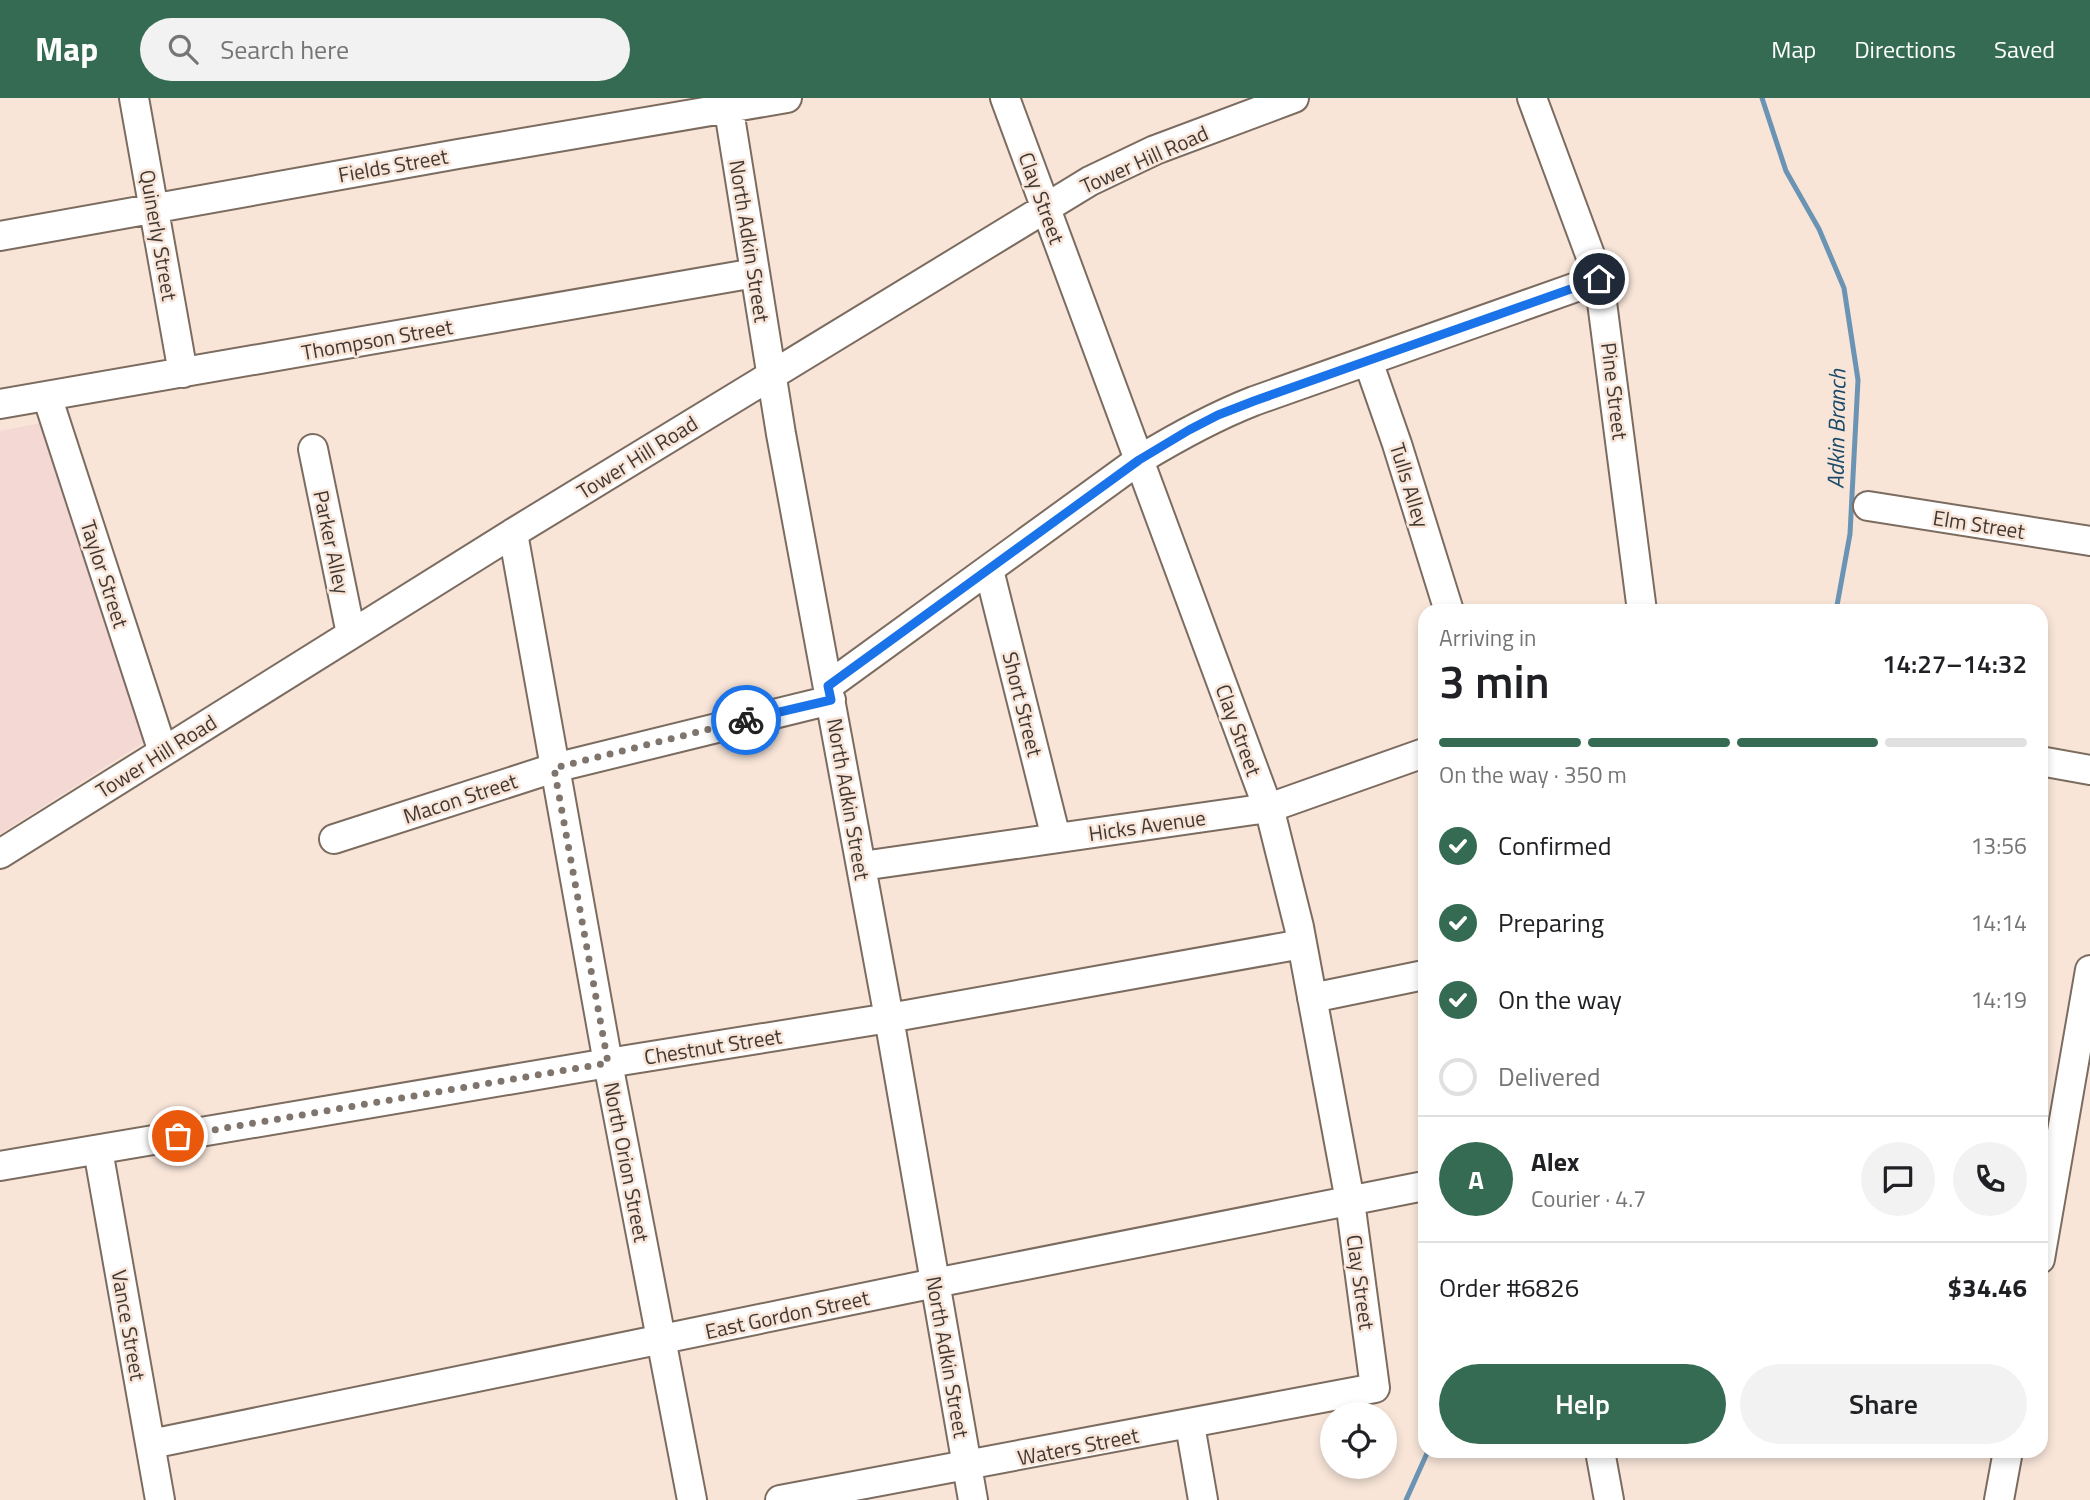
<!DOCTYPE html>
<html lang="en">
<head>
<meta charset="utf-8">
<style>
  :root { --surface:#fff; --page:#f2f2f2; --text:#202124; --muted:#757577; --line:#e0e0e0; --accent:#346b52 }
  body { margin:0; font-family:"Titillium Web",sans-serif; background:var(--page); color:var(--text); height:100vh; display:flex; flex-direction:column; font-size:26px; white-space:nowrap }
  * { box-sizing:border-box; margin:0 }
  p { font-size:23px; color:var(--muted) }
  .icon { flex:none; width:38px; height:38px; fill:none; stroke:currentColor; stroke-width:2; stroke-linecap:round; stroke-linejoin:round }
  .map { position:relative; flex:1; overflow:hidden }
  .drawer { position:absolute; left:1418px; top:506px; width:630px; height:854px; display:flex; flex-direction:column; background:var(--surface); border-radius:21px; box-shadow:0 4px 10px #0003 }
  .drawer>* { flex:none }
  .tools { position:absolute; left:1320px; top:1304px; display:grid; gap:14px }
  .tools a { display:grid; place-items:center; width:77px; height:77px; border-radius:50%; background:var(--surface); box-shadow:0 4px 10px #0003; font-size:35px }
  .pin { position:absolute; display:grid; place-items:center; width:60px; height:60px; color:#fff; margin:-30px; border:4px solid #fff; border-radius:50%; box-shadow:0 2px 7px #0007 }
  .courier { position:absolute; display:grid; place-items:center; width:70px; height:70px; margin:-35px; border:5px solid #1a73e8; border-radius:50%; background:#fff; color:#222; box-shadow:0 2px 9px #0007 }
  .summary em { font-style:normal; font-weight:600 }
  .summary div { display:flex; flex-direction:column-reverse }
  .summary { display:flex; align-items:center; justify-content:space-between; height:119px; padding:0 21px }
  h1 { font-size:46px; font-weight:600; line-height:52px }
  .bar { display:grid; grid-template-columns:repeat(4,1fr); gap:10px 7px; align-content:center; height:84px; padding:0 21px }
  .bar i { height:9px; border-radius:5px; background:var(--line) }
  .bar .current { background:var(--accent) }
  .bar p { grid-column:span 4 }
  .line { display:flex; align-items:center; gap:18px; padding:0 21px; border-top:2px solid var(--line) }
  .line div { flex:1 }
  .round { display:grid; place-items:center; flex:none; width:74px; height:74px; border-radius:37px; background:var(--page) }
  ol { padding:0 21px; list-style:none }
  li { display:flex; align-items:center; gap:21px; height:77px }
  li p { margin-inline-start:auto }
  li .icon { padding:7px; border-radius:50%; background:var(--accent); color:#fff; stroke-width:4 }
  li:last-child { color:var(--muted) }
  li i { width:38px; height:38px; border:4px solid var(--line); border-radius:50% }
  .button { display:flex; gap:14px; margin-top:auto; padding:14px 21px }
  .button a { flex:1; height:80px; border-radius:42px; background:var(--accent); color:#fff; font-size:28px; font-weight:600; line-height:80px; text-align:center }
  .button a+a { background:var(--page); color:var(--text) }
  header { display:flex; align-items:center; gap:42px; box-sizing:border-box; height:98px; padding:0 35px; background:var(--accent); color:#fff }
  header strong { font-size:33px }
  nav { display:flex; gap:38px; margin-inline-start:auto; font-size:24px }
  .search { width:490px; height:63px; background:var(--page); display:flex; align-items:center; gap:18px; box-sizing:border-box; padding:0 24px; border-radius:38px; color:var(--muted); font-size:26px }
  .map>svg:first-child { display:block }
  .education { fill:#f3d8d3 }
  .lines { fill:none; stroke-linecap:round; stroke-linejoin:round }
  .stream { stroke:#6b94b4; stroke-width:5 }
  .minor-casing { stroke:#7c6c60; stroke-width:32 }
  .minor { stroke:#fff; stroke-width:28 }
  .done { stroke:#80756d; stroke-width:7; stroke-dasharray:0 12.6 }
  .route { stroke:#1a73e8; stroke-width:9 }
  .labels { text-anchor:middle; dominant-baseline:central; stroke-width:5; stroke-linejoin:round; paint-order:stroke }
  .street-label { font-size:21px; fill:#403833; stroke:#f8e5d8 }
  .water-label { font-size:23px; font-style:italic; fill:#194a6b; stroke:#f8e5d8 }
</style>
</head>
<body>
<header>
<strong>Map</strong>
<div class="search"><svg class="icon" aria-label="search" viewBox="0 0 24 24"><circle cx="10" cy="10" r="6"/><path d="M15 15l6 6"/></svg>Search here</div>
<nav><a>Map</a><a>Directions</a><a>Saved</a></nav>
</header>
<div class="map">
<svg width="2090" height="1402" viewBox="0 0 2090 1402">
  <rect width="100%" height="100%" fill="#f8e5d8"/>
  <path class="education" d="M 66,320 L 168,629 L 0,736 L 0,333 Z"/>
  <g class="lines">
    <path class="stream" d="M 1762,0 L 1786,73 L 1819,131 L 1844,190 L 1858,282 L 1850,436 L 1836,513
      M 1406,1402 L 1428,1353"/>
    <g class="minor-casing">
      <path id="minor" d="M 134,0 L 183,275
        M 727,0 L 781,336 L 889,920 L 973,1402
        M 1532,0 L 1599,181 L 1642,513
        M 0,138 L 458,56 L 787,0
        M 1368,263 L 1397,346 L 1449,513
        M 47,298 L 163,654
        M 0,306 L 755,175
        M 313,351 L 351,536
        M 1868,408 L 2090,443
        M 513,435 L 608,965 L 692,1402
        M 989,472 L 1056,740
        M 828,588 L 1139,362 C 1177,339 1213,319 1254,303 L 1599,181
        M 2040,663 L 2090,672
        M 334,741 L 554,670 L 831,602
        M 0,756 L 513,435 L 1090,83 L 1155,52 L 1294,0
        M 862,768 L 1254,712 L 1280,706 L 1424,655
        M 1312,900 L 1424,877
        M 98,1052 L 160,1402
        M 0,1068 L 608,965 L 889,920 L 1302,846
        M 2040,1161 L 2090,872
        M 1190,1327 L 1203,1402
        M 151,1346 L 935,1185 L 1424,1088
        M 1600,1353 L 1609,1402
        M 780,1402 L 1375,1290 L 1350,1103 L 1299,829 L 1272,721 L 1005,0
        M 1999,1402 L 2008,1353"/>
    </g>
    <use href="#minor" class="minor"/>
  </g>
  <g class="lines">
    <path class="done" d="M 178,1038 L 608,965 L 554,670 L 746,622"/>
    <path class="route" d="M 746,622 L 831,602 L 828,588 L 1139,362 L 1189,332 L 1218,317 L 1254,303 L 1599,181"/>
  </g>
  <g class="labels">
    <g class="street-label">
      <text transform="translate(1144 61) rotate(-24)">Tower Hill Road</text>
      <text transform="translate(393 67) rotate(-10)">Fields Street</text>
      <text transform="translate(1042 100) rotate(70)">Clay Street</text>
      <text transform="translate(159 137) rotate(80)">Quinerly Street</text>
      <text transform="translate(750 143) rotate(81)">North Adkin Street</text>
      <text transform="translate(377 241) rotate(-10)">Thompson Street</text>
      <text transform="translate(1615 293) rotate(83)">Pine Street</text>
      <text transform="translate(637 359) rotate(-32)">Tower Hill Road</text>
      <text transform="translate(1410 387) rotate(73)">Tulls Alley</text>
      <text transform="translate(1979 426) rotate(9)">Elm Street</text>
      <text transform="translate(332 444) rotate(78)">Parker Alley</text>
      <text transform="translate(105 476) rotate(72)">Taylor Street</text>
      <text transform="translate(1023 606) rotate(76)">Short Street</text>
      <text transform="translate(1239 632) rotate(70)">Clay Street</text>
      <text transform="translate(156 658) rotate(-32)">Tower Hill Road</text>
      <text transform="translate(460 700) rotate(-18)">Macon Street</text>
      <text transform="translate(849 701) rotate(80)">North Adkin Street</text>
      <text transform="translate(1147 727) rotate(-8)">Hicks Avenue</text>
      <text transform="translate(713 948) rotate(-9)">Chestnut Street</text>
      <text transform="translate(627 1064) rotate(79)">North Orion Street</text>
      <text transform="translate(1361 1184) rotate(82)">Clay Street</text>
      <text transform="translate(787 1216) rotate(-12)">East Gordon Street</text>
      <text transform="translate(129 1227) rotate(80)">Vance Street</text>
      <text transform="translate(948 1259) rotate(80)">North Adkin Street</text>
      <text transform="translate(1078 1348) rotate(-11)">Waters Street</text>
    </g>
    <g class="water-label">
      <text transform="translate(1836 331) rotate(-89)">Adkin Branch</text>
    </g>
  </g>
</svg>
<div class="tools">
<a><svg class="icon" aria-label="locate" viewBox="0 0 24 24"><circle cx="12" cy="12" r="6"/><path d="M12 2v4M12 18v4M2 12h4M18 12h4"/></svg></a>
</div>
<div class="pin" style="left:178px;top:1038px;background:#ea580c"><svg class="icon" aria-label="bag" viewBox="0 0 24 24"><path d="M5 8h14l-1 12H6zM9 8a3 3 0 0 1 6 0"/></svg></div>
<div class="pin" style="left:1599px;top:181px;background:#1f2937"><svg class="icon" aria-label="home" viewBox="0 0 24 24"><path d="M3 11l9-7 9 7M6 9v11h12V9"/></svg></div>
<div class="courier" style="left:746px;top:622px"><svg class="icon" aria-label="bike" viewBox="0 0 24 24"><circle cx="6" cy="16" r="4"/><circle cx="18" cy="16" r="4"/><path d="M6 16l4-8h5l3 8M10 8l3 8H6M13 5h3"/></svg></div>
<section class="drawer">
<div class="summary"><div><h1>3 min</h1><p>Arriving in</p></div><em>14:27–14:32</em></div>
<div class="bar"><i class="current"></i><i class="current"></i><i class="current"></i><i></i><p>On the way · 350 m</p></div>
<ol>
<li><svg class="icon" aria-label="check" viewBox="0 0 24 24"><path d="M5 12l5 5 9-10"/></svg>Confirmed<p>13:56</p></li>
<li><svg class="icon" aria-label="check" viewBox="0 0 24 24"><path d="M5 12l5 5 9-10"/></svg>Preparing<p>14:14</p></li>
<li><svg class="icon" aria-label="check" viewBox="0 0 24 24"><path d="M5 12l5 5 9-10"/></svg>On the way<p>14:19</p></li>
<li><i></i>Delivered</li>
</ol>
<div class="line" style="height:126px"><b class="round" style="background:var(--accent);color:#fff">A</b><div><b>Alex</b><p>Courier · 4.7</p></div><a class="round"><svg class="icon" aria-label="chat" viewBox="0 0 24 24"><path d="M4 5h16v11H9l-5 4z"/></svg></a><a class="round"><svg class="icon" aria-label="phone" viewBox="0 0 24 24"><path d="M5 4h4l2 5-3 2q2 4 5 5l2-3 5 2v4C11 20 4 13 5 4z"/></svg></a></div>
<div class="line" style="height:91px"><div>Order #6826</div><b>$34.46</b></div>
<div class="button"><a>Help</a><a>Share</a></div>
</section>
</div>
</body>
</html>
